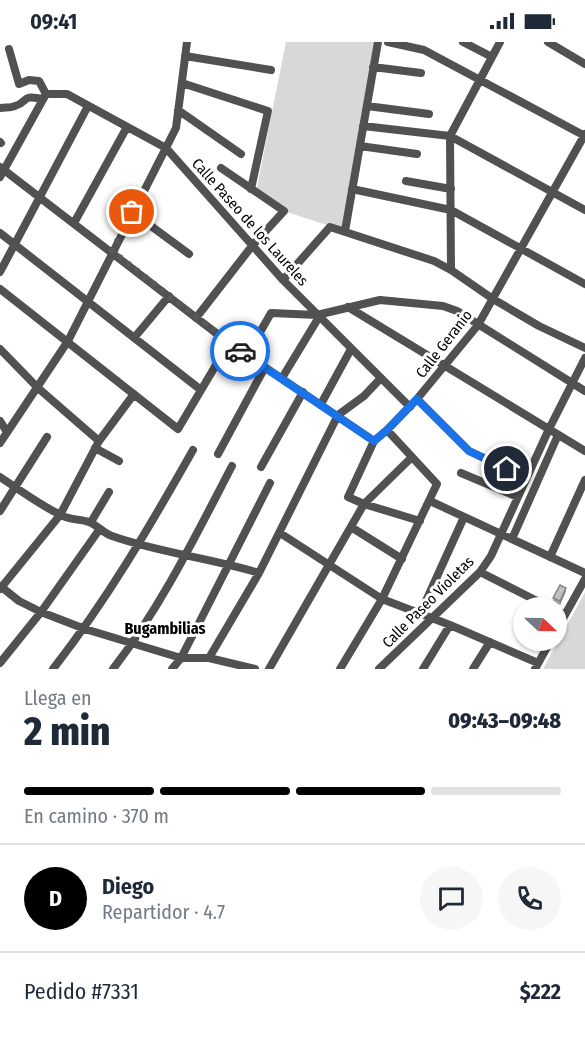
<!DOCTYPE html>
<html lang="es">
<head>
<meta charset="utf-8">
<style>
  :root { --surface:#fff; --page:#f6f6f7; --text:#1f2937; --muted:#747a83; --line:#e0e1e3; --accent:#000 }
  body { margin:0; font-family:"Fira Sans Condensed",sans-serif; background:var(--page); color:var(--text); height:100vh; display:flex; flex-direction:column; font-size:22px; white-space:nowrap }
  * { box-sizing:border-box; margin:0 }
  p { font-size:20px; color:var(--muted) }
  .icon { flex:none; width:33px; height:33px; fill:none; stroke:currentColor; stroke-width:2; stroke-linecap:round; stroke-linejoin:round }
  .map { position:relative; height:627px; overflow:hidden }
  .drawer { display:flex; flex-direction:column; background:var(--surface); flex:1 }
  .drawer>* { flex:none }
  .needle { width:39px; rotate:112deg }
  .controls { position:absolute; left:513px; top:555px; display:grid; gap:12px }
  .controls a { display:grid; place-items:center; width:54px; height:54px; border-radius:50%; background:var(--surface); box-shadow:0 2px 4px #0004; font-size:30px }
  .pin { position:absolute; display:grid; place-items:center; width:51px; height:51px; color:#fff; margin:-26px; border:3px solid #fff; border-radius:50%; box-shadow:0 2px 6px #0007 }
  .courier { position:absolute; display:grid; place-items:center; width:60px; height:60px; margin:-30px; border:4px solid #1a73e8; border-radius:50%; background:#fff; color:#222; box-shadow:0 2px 8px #0007 }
  .summary em { font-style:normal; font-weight:800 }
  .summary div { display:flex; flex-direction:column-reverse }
  .summary { display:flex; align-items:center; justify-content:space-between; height:102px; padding:0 24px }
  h1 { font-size:39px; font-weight:800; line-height:45px }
  .bar { display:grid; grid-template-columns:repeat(4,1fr); gap:9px 6px; align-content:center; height:72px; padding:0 24px }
  .bar i { height:8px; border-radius:4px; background:var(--line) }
  .bar .current { background:var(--accent) }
  .bar p { grid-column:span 4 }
  .line { display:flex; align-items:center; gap:15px; padding:0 24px; border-top:2px solid var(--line) }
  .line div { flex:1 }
  .round { display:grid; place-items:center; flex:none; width:63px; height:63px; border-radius:32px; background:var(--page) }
  .status { display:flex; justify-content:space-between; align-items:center; height:42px; padding:0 30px; background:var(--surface); direction:ltr }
  .status svg { height:16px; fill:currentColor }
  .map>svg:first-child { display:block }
  .green { fill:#d8d8d8 }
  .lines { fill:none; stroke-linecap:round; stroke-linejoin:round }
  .minor { stroke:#515151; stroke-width:8 }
  .wall { fill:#a5a5a5 }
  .shaded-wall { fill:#868686 }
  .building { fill:#c0c0c0; stroke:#868686; stroke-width:1.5 }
  .done { stroke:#595959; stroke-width:6; stroke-dasharray:0 10.8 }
  .route { stroke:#1a73e8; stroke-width:8 }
  .labels { text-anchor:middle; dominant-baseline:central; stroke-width:6; stroke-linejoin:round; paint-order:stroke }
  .street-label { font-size:15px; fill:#000; stroke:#fff }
  .neighbourhood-label { font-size:16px; font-weight:bold; fill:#000; stroke:#fff }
</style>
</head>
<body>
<div class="status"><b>09:41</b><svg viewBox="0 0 49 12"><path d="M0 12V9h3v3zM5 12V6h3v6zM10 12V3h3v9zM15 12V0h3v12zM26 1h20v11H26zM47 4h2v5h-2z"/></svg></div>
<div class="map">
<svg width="585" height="627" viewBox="0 0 585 627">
  <rect width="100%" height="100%" fill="#fff"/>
  <path class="green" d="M 286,0 L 378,0 L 345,189 L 284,169 L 256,150 Z
    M 585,550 L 585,627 L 543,627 L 584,552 Z"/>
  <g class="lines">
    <path class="minor" d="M 388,0 L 424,8 L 585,94
      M 463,0 L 492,15
      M 548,0 L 585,22
      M 9,7 L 19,42 L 29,38 L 39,39 L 46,52
      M 185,14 L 271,28
      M 373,25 L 421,31
      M 182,41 L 268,69 L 251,147
      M 46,52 L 67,52 L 166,106 L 283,238 L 410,365
      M 367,64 L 429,72
      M 0,66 C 5,65 11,66 15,64 C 29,60 20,52 43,57
      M 178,68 L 241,112
      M 363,84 L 450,94 L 585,168
      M 0,100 L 1,101
      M 360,104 L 417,112
      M 0,125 L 229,301 L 374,399
      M 0,135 L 46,52
      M 406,139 L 451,147
      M 352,147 L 451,168 L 585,242
      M 132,170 L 189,212
      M 74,181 L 127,85
      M 345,189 L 378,0
      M 0,191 L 201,348
      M 451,228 L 450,94 L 500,0
      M 0,230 L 88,64
      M 283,238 L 330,185 L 434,219 L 451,228 L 493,257 L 539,284 L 585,306
      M 0,247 L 178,387 L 229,301
      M 348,265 L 585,409
      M 196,276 L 252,204 L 284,169 L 221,126
      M 134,296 L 169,254
      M 0,307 L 38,346 L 99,399
      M 247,313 L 271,271 L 317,273 L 380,258 L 443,264 L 457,269 L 585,349
      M 282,336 L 319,275
      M 417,357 L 469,409 L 526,436
      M 321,362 L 351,307
      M 0,379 L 7,390
      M 0,401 L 68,299 L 176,86 L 187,0
      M 95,406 L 119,419
      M 218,412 L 265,325
      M 261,425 L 303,350
      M 461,431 L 518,455
      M 0,435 C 20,448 41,464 63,474 C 71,478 80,477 89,480 C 97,483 103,491 112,494 C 160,511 211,516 259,531
      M 430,459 L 585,531
      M 0,469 L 47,395
      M 420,479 L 364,462 L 348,455 L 374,399 L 387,388 L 417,357 L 478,283 L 585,92
      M 91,480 L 109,450
      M 351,485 L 402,517
      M 280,491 L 382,557 L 450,583 L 538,621
      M 512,497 L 558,393
      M 550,515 L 585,438
      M 480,530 L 551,566
      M 0,544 L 19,559 L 41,570 L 85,587 L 181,616 L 209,616 L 255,627
      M 0,547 L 60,473 L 99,399 L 134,352
      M 556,568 L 565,573
      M 420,572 L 464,475
      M 556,589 L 585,537
      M 209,616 L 259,531 L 338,373 L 364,354 L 381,336
      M 0,621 L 41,570 L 99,488
      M 53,627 C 107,558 150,484 193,408
      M 113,627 C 161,565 196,493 232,424
      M 172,627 L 181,616 L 200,579 L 270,441
      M 269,627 L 364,462 L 412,415
      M 340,627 L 382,557 L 437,442 L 387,388
      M 379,627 L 480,530 L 491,514 L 549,387 L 585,316
      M 423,627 L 450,583
      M 473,627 L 490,600
      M 535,627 L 551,598"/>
  </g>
  <path class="wall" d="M 566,549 L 560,563 L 553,560 L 553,556 Z"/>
  <path class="shaded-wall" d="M 566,546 L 566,549 L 560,563 L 560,559 Z"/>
  <path class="building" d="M 560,543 L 566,546 L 560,559 L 553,556 Z"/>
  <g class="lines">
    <path class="done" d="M 132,170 L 112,209 L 240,309"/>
    <path class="route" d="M 240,309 L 374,399 L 387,388 L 417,357 L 469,409 L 507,427"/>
  </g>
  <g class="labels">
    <g class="street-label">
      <text transform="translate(250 180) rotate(48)">Calle Paseo de los Laureles</text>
      <text transform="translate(444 302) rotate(-52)">Calle Geranio</text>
      <text transform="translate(428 560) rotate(-45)">Calle Paseo Violetas</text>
    </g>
    <g class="neighbourhood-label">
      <text x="165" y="586">Bugambilias</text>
    </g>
  </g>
</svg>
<div class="controls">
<a><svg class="needle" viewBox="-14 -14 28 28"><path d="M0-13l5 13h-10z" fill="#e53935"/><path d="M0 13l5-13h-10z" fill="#747a83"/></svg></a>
</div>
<div class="pin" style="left:132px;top:170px;background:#ea580c"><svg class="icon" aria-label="bag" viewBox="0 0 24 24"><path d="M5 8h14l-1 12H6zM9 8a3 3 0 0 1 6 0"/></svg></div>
<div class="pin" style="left:507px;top:427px;background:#1f2937"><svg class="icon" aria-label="home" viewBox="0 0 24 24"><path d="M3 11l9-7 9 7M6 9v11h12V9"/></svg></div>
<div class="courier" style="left:240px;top:309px"><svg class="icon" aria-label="car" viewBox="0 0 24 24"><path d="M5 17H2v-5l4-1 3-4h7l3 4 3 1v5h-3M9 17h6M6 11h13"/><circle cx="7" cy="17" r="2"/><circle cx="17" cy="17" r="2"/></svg></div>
</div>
<section class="drawer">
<div class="summary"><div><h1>2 min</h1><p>Llega en</p></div><em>09:43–09:48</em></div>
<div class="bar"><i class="current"></i><i class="current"></i><i class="current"></i><i></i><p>En camino · 370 m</p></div>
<div class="line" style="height:108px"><b class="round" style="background:var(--accent);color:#fff">D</b><div><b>Diego</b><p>Repartidor · 4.7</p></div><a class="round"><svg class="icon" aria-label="chat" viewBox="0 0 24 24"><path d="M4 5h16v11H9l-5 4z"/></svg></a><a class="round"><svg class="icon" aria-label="phone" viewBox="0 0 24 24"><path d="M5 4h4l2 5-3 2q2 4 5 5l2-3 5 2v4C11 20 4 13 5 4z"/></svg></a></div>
<div class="line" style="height:78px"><div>Pedido #7331</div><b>$222</b></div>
</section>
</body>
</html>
